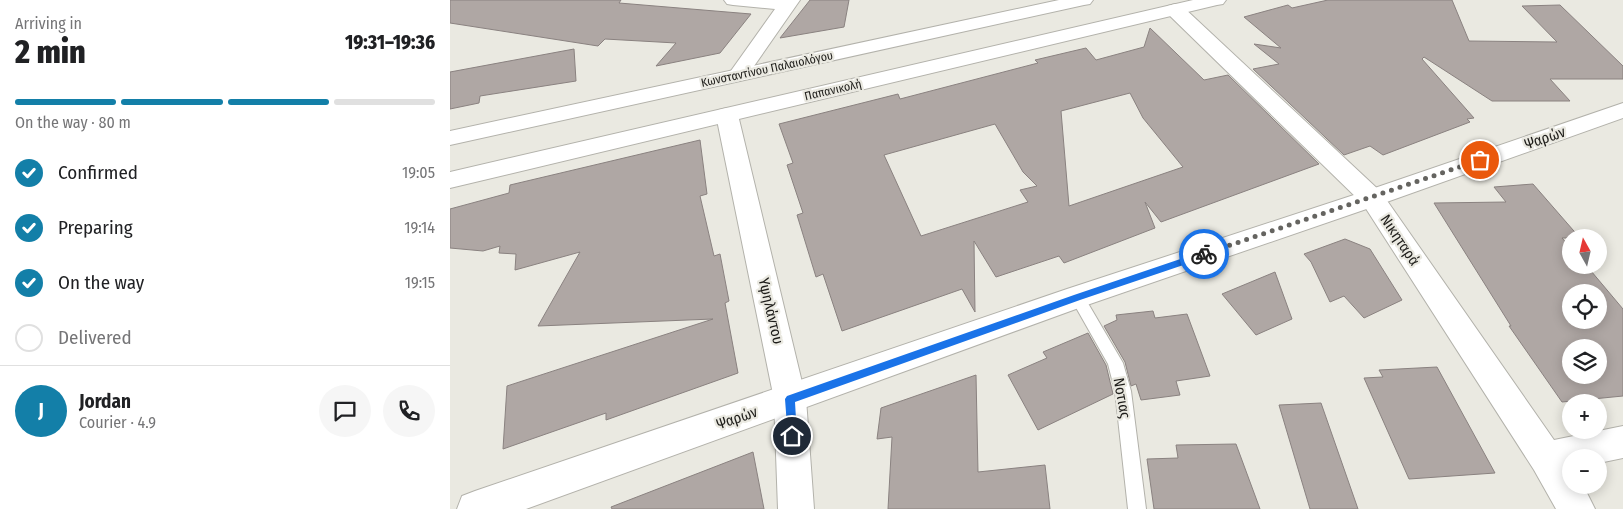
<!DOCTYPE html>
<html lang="en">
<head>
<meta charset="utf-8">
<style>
  :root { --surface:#fff; --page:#f6f6f6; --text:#202124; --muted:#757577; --line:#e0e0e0; --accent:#137fa8 }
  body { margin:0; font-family:"Fira Sans Condensed",sans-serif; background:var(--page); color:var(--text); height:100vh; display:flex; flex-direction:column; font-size:19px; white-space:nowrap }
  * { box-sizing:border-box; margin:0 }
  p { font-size:16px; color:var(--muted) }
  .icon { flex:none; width:28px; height:28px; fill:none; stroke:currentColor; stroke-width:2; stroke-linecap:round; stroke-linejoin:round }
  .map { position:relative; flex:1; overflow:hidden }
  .side { display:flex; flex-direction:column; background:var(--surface); width:450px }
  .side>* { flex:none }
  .needle { width:32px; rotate:352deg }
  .fabs { position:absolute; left:1112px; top:229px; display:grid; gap:10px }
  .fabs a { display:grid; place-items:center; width:45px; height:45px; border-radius:50%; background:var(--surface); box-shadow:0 2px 12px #0003; font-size:25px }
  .pin { position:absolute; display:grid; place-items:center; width:42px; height:42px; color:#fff; margin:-21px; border:2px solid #fff; border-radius:50%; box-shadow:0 1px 5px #0007 }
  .courier { position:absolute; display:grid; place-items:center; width:50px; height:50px; margin:-25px; border:4px solid #1a73e8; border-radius:50%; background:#fff; color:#222; box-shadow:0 1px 6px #0007 }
  .overview em { font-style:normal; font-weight:800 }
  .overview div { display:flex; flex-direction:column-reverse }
  .overview { display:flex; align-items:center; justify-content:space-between; height:85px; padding:0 15px }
  h1 { font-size:32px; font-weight:800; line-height:38px }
  .bar { display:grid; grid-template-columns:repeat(4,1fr); gap:8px 5px; align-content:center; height:60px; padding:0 15px }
  .bar i { height:6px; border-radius:4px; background:var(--line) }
  .bar .active { background:var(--accent) }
  .bar p { grid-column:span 4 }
  .line { display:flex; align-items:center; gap:12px; padding:0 15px; border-top:1px solid var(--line) }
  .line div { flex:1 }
  .round { display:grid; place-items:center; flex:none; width:52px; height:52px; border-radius:26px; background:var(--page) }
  ol { padding:0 15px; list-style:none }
  li { display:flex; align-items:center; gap:15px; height:55px }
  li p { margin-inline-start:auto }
  li .icon { padding:5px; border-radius:50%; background:var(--accent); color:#fff; stroke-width:4 }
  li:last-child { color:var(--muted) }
  li i { width:28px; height:28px; border:2px solid var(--line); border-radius:50% }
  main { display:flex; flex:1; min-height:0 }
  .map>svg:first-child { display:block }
  .building { fill:#afa7a4; stroke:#8a8280; fill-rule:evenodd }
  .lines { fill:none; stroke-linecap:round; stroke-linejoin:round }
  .service-casing { stroke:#b3b2ab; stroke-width:2 }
  .minor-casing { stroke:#b3b2ab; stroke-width:2 }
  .tertiary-casing { stroke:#b3b2ab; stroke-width:2 }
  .secondary-casing { stroke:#b3b2ab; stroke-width:2 }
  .service { fill:#fff; fill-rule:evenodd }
  .minor { fill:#fff; fill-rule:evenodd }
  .tertiary { fill:#fff; fill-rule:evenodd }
  .secondary { fill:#fff; fill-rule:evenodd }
  .route { fill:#1a73e8 }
  .done { stroke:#656460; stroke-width:5; stroke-dasharray:0 9 }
  .labels { text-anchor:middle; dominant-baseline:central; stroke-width:4.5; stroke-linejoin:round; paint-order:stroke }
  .far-street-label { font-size:12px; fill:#1e1d1a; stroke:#eae9e1 }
  .street-label { font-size:15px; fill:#1e1d1a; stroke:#eae9e1 }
</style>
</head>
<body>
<main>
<section class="side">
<div class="overview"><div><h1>2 min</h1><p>Arriving in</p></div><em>19:31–19:36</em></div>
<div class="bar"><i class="active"></i><i class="active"></i><i class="active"></i><i></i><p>On the way · 80 m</p></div>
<ol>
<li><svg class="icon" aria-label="check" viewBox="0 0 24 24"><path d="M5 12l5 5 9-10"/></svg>Confirmed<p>19:05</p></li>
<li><svg class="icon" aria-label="check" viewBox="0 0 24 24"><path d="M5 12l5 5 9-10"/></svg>Preparing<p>19:14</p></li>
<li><svg class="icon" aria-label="check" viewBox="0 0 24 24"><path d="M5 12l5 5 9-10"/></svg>On the way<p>19:15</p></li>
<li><i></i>Delivered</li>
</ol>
<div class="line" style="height:90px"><b class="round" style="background:var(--accent);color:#fff">J</b><div><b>Jordan</b><p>Courier · 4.9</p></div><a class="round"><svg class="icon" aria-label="chat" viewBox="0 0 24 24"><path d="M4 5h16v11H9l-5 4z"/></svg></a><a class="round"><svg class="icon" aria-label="phone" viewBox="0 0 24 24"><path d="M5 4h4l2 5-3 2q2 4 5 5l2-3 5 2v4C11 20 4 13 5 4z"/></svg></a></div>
</section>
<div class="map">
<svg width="1173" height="509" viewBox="0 0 1173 509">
  <rect width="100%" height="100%" fill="#eae9e1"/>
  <path class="building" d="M 0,0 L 171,0 L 169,3 L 301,14 L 270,53 L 206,66 L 226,43 L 155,39 L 148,46 L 0,23 Z
    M 360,0 L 399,0 L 394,27 L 330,38 Z
    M 878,0 L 1002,0 L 1019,41 L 1107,42 L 1072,6 L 1110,5 L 1173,66 L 1173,79 L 1100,79 L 1120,101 L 1042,101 L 974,57 L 972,59 L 1024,118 L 1017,119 L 1020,122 L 933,155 L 920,146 L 894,155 L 803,69 L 829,64 L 804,44 L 831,48 L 794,17 L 838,5 L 842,8 Z
    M 700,28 L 754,80 L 778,75 L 869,164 L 711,222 L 695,202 L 705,228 L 614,263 L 609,256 L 546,277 L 524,241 L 525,312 L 512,289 L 392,331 L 373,274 L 366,277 L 347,215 L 353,213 L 337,165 L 343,163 L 329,124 L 448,94 L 450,99 L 588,63 L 585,60 L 636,48 L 646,60 L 694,47 ZM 680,93 L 693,118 L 733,167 L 619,206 L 611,111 ZM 545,124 L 573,172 L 587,186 L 570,190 L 578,202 L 471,236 L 434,155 Z
    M 124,49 L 126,81 L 30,96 L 29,103 L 0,109 L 0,72 Z
    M 250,140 L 257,194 L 250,196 L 264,256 L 270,254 L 279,301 L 275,303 L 288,373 L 156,420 L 156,413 L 53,449 L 57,386 L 263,319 L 88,326 L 130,252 L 65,270 L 66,254 L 49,253 L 50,246 L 33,251 L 0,248 L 0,209 L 59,193 L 60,185 Z
    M 1083,184 L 1130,238 L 1112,238 L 1121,248 L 1121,265 L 1136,265 L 1173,309 L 1173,396 L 1112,402 L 1059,326 L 1061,326 L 984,203 L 1056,202 L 1044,187 ZM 1121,292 L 1149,292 L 1149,320 L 1121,320 ZM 1121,348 L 1149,348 L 1149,375 L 1121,375 Z
    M 895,239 L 920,249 L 952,300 L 914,318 L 894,296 L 880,302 L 861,262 L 854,254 Z
    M 825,272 L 842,319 L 806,335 L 772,294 Z
    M 703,311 L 705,318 L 737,314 L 760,376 L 726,381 L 730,395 L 691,400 L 686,384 L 681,386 L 675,362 L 654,326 L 667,320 L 666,315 Z
    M 638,333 L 656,365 L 663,394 L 588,430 L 558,375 L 597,358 L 593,352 Z
    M 987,367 L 1045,473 L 959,479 L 914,378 L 933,377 L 929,370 Z
    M 526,375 L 528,472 L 595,465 L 600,509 L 438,509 L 442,437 L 427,439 L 431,408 Z
    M 871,403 L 908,509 L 860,509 L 829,405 Z
    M 786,444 L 810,509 L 704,509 L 697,459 L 728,458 L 726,445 Z
    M 303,452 L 314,509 L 162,509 L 161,507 Z"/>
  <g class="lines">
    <g class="service-casing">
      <path id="service" d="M 627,291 L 632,293 L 673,363 L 681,391 L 696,509 L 678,509 L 665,391 L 658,364 L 620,297 L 622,293 Z"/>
    </g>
    <g class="minor-casing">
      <path id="minor" d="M 274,0 L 350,0 L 295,79 L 288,81 L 281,79 L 278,75 L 325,9 L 283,5 L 277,4 Z
        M 725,4 L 732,6 L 931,192 L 1104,440 L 1173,426 L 1173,458 L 1149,463 L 1149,458 L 1121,458 L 1121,485 L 1133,485 L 1145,509 L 1106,509 L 1084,470 L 913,204 L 718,14 L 716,10 L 718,6 Z
        M 277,108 L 285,110 L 288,115 L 356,399 L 364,509 L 328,509 L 324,399 L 266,115 L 269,110 Z"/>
    </g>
    <g class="tertiary-casing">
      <path id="tertiary" d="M 1173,103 L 1173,118 L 931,204 L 637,305 L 76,509 L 7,509 L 12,496 L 25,491 L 617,289 L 913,192 Z"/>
    </g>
    <g class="secondary-casing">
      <path id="secondary" d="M 609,0 L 643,0 L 640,4 L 634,5 L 0,145 L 0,131 Z
        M 743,0 L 776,0 L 773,4 L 767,5 L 0,188 L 0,172 Z"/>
    </g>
    <use href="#service" class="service"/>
    <use href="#minor" class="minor"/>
    <use href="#tertiary" class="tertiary"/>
    <use href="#secondary" class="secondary"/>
  </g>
  <path class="route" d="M 754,251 L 758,254 L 757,257 L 630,300 L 345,402 L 347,436 L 342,441 L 338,439 L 335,399 L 337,396 L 624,295 Z"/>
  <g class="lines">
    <path class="done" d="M 754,254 L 1030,160"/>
  </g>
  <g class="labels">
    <g class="far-street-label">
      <text transform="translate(317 69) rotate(-12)">Κωνσταντίνου Παλαιολόγου</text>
      <text transform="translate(383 90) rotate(-13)">Παπανικολή</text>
    </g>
    <g class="street-label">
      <text transform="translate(1095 138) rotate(-19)">Ψαρών</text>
      <text transform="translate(950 240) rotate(56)">Νικηταρά</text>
      <text transform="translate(321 311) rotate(77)">Υψηλάντου</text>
      <text transform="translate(672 398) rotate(80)">Νοτιας</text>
      <text transform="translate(287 418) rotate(-19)">Ψαρών</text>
    </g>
  </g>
</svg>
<div class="fabs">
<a><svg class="needle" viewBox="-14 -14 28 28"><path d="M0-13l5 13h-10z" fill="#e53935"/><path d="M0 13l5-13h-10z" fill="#757577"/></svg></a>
<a><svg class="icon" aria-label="locate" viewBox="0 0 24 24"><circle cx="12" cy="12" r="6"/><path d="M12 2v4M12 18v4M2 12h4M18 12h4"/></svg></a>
<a><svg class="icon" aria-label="layers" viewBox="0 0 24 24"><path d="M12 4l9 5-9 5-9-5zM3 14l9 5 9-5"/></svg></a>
<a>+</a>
<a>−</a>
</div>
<div class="pin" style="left:1030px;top:160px;background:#ea580c"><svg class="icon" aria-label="bag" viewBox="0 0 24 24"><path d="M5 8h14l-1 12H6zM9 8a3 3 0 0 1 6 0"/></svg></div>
<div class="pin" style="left:342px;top:436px;background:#1f2937"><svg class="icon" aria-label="home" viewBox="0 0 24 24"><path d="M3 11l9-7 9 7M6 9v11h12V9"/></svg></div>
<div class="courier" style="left:754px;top:254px"><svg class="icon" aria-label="bike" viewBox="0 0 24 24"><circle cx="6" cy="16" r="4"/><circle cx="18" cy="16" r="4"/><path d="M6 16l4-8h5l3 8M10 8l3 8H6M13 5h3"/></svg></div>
</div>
</main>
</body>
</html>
